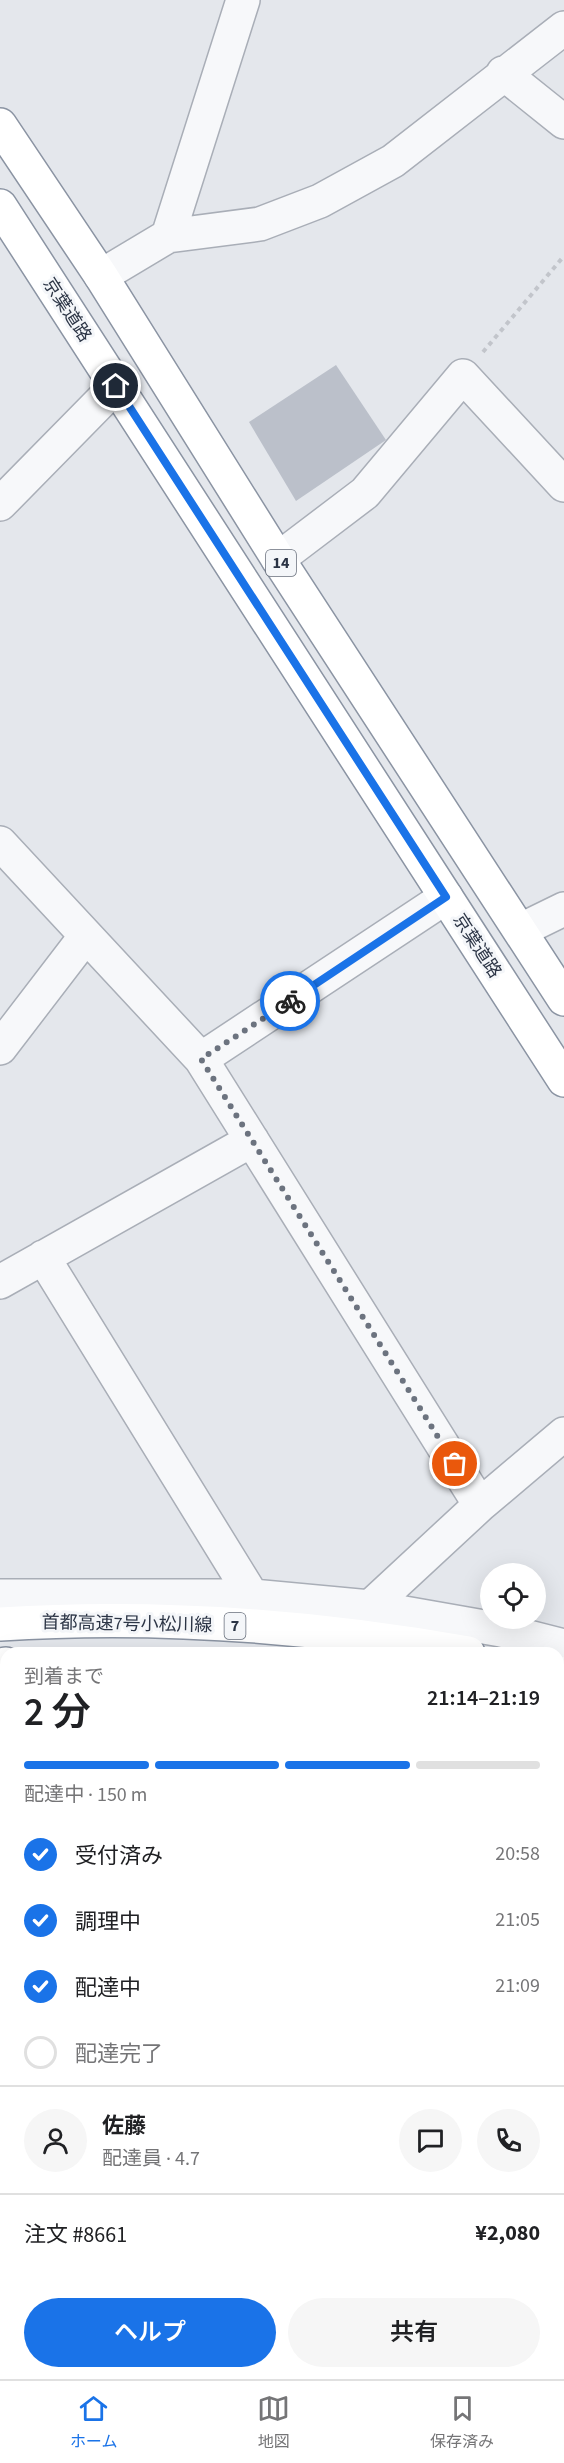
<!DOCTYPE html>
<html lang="ja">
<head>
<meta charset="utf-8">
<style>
  :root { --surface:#fff; --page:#f6f6f6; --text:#202124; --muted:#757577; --line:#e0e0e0; --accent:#1a73e8 }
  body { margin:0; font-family:"Source Sans 3","Noto Sans JP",sans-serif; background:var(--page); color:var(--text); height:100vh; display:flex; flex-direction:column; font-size:22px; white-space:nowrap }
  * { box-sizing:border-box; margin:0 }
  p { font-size:20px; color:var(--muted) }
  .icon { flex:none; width:33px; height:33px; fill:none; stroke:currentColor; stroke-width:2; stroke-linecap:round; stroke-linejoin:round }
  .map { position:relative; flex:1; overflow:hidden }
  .details { position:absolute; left:0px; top:1647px; width:564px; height:732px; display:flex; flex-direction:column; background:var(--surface); border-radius:18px 18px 0 0; box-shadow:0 6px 24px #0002 }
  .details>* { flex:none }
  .fabs { position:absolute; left:480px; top:1563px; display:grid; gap:12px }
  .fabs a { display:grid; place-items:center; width:66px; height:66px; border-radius:50%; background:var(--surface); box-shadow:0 6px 24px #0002; font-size:30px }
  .pin { position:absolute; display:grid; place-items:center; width:51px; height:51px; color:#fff; margin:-26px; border:3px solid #fff; border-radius:50%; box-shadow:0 2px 6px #0007 }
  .courier { position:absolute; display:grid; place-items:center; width:60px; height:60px; margin:-30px; border:4px solid #1a73e8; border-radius:50%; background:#fff; color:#222; box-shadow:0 2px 8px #0007 }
  .summary em { font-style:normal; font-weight:600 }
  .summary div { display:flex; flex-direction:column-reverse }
  .summary { display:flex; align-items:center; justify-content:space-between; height:102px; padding:0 24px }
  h1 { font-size:39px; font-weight:600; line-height:45px }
  .bar { display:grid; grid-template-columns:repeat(4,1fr); gap:9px 6px; align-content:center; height:72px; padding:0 24px }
  .bar i { height:8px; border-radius:4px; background:var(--line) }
  .bar .selected { background:var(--accent) }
  .bar p { grid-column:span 4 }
  .line { display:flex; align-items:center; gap:15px; padding:0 24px; border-top:2px solid var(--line) }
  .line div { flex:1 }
  .round { display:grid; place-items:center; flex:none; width:63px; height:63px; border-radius:32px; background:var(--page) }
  ol { padding:0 24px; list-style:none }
  li { display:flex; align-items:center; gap:18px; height:66px }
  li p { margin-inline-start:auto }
  li .icon { padding:6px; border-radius:50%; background:var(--accent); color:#fff; stroke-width:4 }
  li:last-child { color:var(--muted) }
  li i { width:33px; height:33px; border:3px solid var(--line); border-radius:50% }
  .cta { display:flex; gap:12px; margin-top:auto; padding:12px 24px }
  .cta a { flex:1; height:69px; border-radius:36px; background:var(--accent); color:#fff; font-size:24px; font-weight:600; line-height:69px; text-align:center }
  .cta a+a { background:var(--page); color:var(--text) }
  .dock { display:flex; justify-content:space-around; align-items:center; height:84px; border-top:2px solid var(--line); background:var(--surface); font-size:16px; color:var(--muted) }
  .dock a { display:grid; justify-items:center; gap:3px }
  .dock .selected { color:var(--accent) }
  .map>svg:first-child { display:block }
  .building { fill:#bbc0ca }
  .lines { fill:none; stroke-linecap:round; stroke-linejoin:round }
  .minor-casing { stroke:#a9aeb7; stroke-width:36 }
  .highway-casing { stroke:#8b94a3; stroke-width:36 }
  .path { stroke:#c2c5cb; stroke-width:4; stroke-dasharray:4.5 4.5; stroke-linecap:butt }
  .minor { stroke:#f7f8fa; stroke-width:33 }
  .highway { stroke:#fff; stroke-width:33 }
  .done { stroke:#6c737f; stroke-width:6; stroke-dasharray:0 10.8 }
  .route { stroke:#1a73e8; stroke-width:8 }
  .labels { text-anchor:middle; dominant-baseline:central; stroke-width:6; stroke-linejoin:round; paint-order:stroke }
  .shield { fill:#f4f6f9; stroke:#676e7b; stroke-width:1.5 }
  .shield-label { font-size:16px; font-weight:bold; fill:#2b3445 }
  .street-label { font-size:18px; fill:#2b3445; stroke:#f4f6f9 }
</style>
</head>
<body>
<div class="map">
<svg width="564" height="2379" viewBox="0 0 564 2379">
  <rect width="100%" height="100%" fill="#e4e7ec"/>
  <path class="building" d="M 336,365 L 386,440 L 296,501 L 249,422 Z"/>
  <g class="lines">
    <g class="minor-casing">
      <path id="minor" d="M 503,73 L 564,122
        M 168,236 L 260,224 L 320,201 L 393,161 L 564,28
        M 101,276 L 168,236 L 243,0
        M 0,504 L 116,386
        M 278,559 L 365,493 L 463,376 L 564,485
        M 0,843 L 201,1059 L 480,1505
        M 521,930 L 564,909
        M 0,1048 L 85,937
        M 201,1059 L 446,897
        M 43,1257 L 252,1596
        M 0,1282 L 252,1140
        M 0,1596 L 252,1596 L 370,1607 L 501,1630 L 564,1646
        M 370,1607 L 480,1505 L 564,1434
        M 0,1703 L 6,1703
        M 558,1743 L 564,1745
        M 0,1771 L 6,1761
        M 558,1823 L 564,1813
        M 0,2262 L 6,2252
        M 558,2348 L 564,2338
        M 186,2373 L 196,2379
        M 225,2379 L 228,2373
        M 540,2379 L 544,2373"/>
    </g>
    <g class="highway-casing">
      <path id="highway" d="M 0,125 L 101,276 L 278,559 L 564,999
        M 0,206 L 564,1080
        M 0,1624 C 155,1614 315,1626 468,1653
        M 0,1665 L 6,1664
        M 558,1673 L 564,1674
        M 558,1714 L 564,1716"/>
    </g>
    <path class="path" d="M 483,352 L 564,256"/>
    <use href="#minor" class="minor"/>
    <use href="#highway" class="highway"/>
  </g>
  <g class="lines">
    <path class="done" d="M 290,1001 L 201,1059 L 455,1464"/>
    <path class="route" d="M 116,386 L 446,897 L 290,1001"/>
  </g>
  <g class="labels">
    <g class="shield">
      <rect x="266" y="550" width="30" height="26" rx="4.5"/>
      <rect x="224.5" y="1613" width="21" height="26" rx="4.5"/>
    </g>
    <g class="shield-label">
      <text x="281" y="563">14</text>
      <text x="235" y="1626">7</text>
    </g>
    <g class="street-label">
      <text transform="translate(67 310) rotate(57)">京葉道路</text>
      <text transform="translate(477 946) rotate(57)">京葉道路</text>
      <text transform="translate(127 1624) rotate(1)">首都高速7号小松川線</text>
    </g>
  </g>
</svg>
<div class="fabs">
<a><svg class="icon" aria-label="locate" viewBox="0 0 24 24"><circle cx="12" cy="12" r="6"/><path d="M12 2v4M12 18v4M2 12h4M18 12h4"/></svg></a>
</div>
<div class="pin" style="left:455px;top:1464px;background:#ea580c"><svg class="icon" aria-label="bag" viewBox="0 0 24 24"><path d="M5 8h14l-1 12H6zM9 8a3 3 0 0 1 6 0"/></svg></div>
<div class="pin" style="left:116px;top:386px;background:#1f2937"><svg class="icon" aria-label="home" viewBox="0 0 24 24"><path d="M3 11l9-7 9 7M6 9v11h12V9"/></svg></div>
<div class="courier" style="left:290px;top:1001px"><svg class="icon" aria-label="bike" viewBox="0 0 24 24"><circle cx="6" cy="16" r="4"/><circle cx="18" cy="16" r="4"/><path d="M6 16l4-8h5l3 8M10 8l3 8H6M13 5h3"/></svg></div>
<section class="details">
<div class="summary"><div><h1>2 分</h1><p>到着まで</p></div><em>21:14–21:19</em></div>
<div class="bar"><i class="selected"></i><i class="selected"></i><i class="selected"></i><i></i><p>配達中 · 150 m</p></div>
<ol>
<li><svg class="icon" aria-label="check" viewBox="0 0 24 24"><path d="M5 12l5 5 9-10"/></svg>受付済み<p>20:58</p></li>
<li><svg class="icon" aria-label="check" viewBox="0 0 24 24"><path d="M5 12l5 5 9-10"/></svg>調理中<p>21:05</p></li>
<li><svg class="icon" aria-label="check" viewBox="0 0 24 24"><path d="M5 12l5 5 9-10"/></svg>配達中<p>21:09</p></li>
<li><i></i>配達完了</li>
</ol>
<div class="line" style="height:108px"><a class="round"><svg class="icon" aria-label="person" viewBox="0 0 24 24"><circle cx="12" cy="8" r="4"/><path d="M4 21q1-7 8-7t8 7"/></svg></a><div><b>佐藤</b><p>配達員 · 4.7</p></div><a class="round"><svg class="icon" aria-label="chat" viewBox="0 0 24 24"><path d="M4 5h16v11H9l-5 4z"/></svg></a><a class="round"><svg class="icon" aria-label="phone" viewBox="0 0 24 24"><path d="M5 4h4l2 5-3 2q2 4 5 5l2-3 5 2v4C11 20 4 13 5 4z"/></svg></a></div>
<div class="line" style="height:78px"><div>注文 #8661</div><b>¥2,080</b></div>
<div class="cta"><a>ヘルプ</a><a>共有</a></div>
</section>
</div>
<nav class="dock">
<a class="selected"><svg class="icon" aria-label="home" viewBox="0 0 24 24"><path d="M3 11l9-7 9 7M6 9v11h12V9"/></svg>ホーム</a>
<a><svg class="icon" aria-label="map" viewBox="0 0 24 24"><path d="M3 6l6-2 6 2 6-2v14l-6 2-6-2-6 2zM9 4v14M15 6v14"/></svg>地図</a>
<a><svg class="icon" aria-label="saved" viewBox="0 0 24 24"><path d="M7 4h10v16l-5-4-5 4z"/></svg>保存済み</a>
</nav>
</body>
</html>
